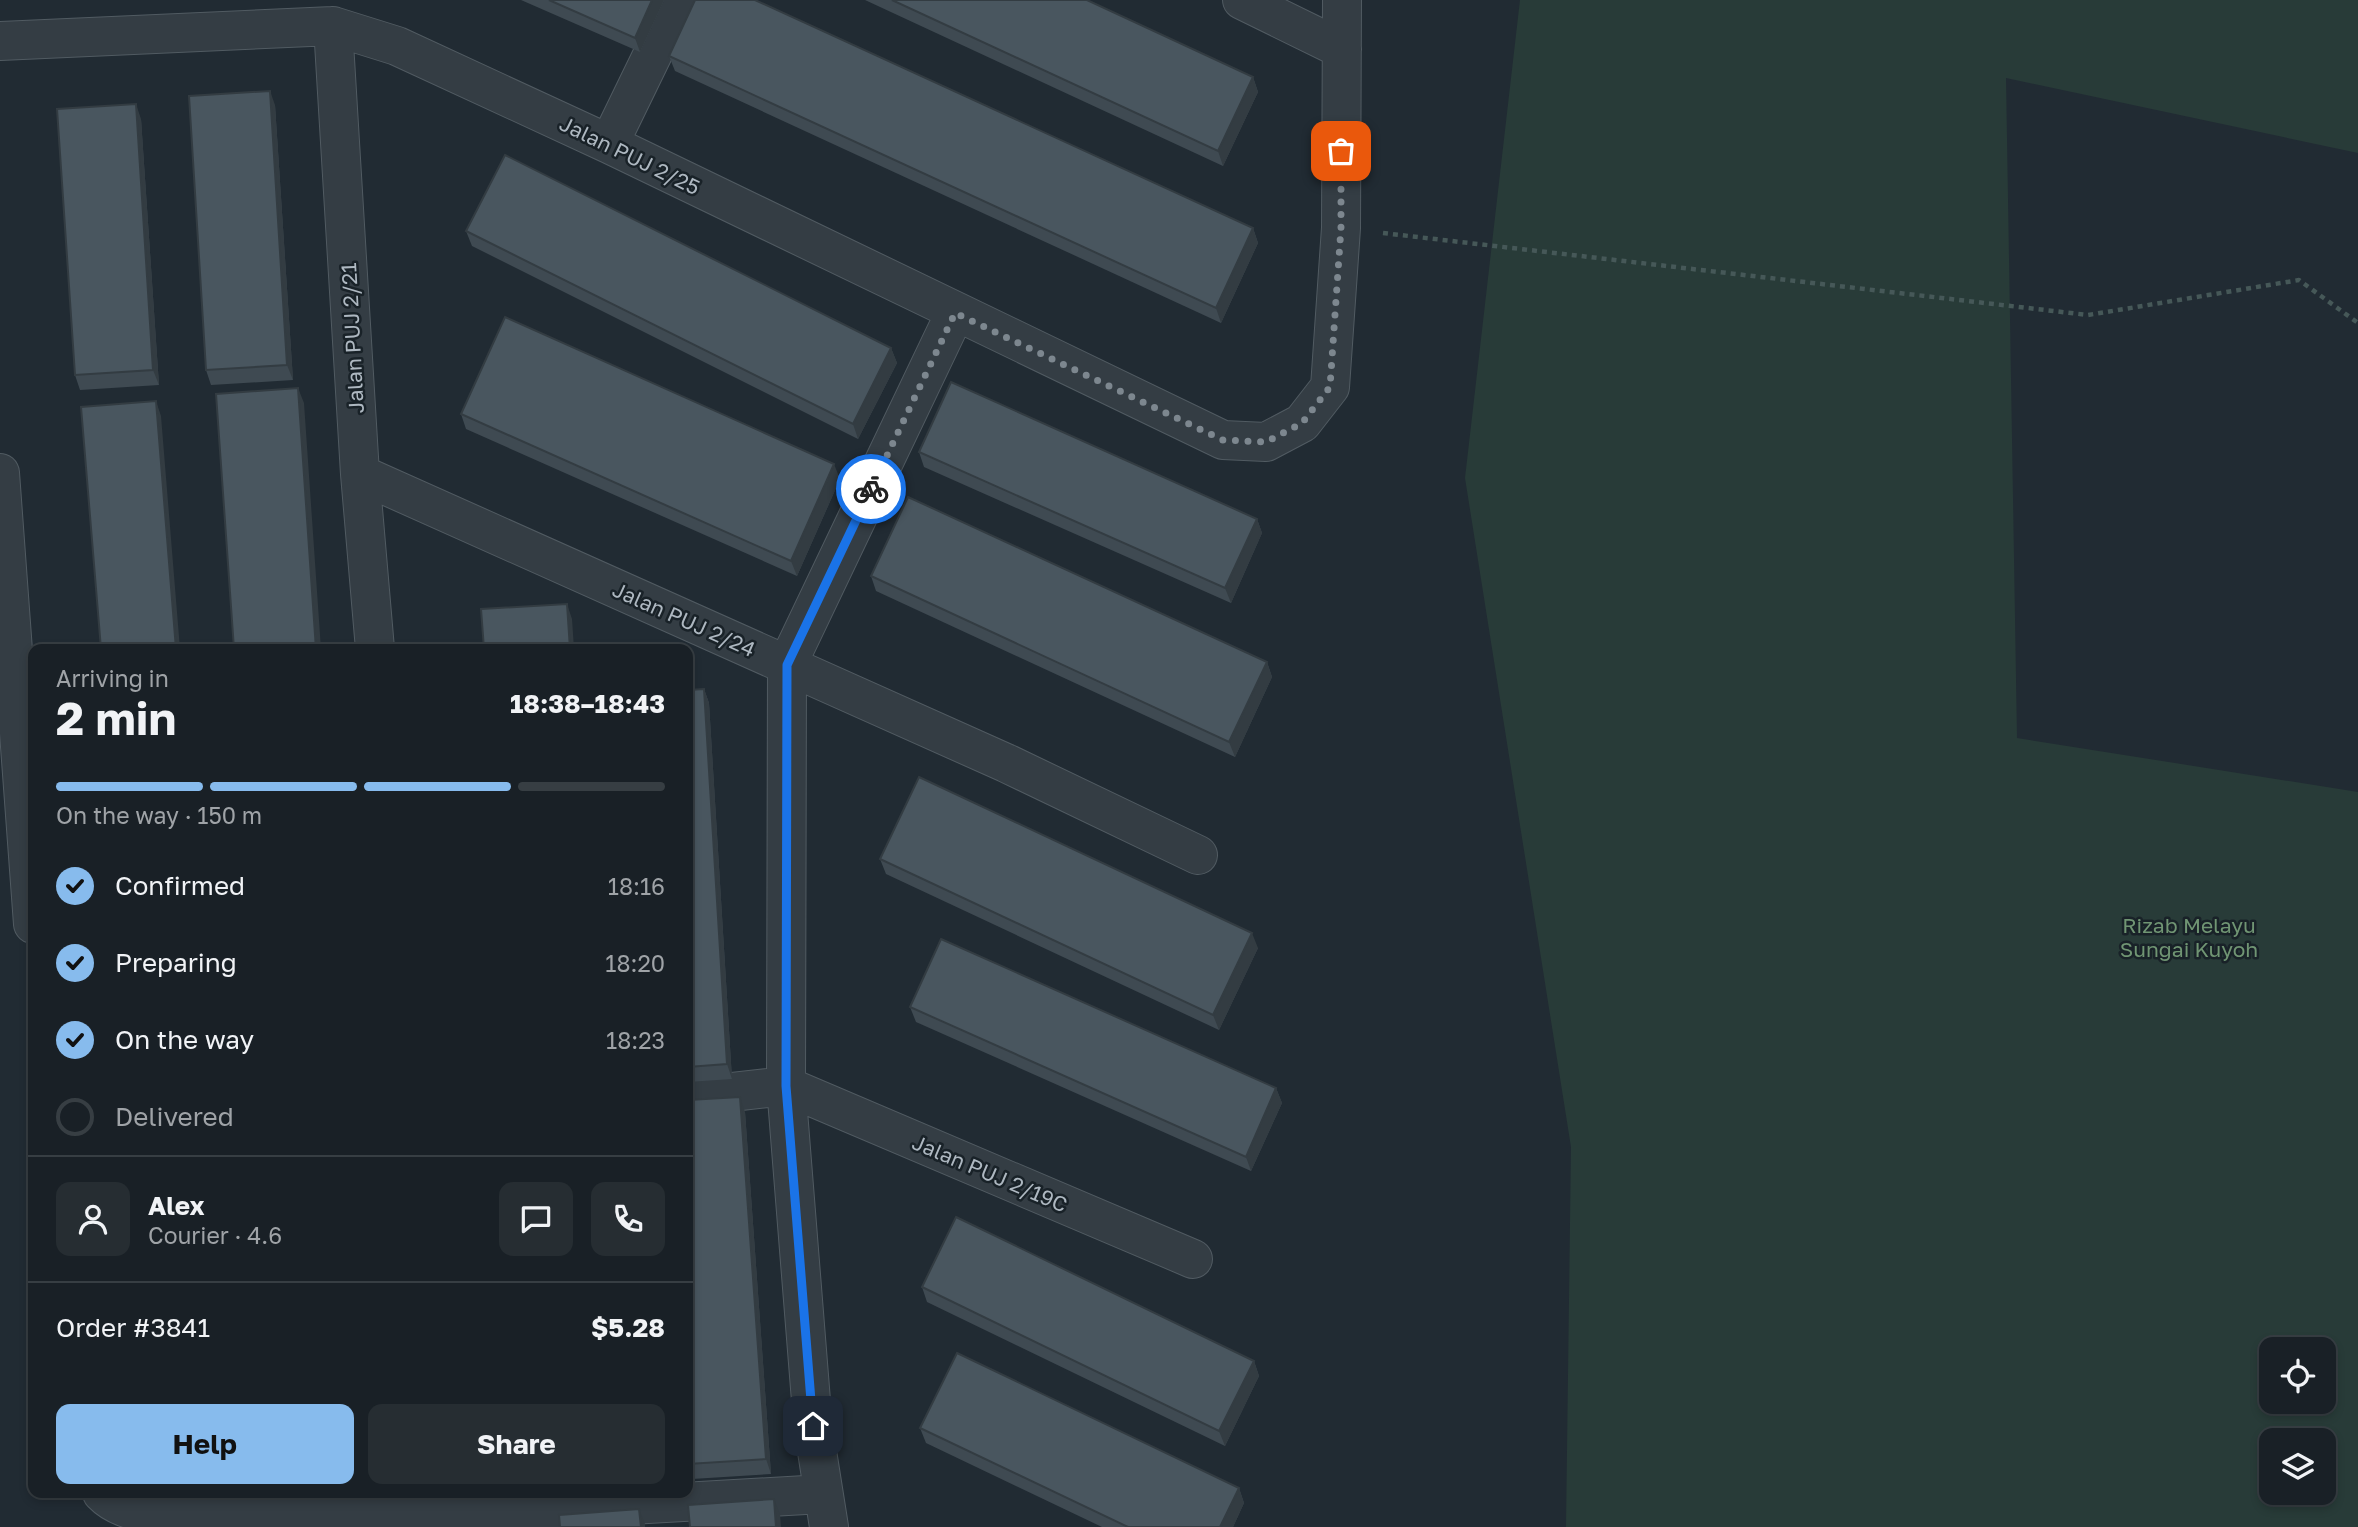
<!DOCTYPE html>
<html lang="en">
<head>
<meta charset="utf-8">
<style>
  :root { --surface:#192026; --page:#262d32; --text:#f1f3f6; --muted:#9fa3a7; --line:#373e43; --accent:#87bbed }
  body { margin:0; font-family:"Golos Text",sans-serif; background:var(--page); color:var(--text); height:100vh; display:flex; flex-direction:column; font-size:26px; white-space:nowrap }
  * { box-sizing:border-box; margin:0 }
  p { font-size:23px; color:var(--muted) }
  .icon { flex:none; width:38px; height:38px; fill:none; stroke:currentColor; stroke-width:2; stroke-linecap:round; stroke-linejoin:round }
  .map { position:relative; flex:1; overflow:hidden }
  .sheet { position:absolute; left:28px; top:644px; width:665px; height:854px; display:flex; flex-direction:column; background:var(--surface); border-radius:14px; box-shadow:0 4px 10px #0003,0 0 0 2px var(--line) }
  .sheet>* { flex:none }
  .fabs { position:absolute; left:2259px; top:1337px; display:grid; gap:14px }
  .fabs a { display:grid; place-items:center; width:77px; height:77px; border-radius:14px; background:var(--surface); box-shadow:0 4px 10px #0003,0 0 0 2px var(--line); font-size:35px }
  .pin { position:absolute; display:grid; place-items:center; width:60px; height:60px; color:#fff; margin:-30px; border-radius:14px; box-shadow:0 4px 10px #0006 }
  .courier { position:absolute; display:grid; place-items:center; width:70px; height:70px; margin:-35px; border:5px solid #1a73e8; border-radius:50%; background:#fff; color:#222; box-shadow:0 2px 9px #0007 }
  .overview em { font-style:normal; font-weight:700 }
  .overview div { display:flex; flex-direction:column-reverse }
  .overview { display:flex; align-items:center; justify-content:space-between; height:119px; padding:0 28px }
  h1 { font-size:46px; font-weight:700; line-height:52px }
  .bar { display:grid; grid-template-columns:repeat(4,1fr); gap:10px 7px; align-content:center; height:84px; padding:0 28px }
  .bar i { height:9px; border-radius:5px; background:var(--line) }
  .bar .on { background:var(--accent) }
  .bar p { grid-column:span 4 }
  .line { display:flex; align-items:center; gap:18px; padding:0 28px; border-top:2px solid var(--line) }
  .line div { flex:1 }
  .round { display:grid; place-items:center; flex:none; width:74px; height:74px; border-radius:14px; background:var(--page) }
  ol { padding:0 28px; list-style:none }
  li { display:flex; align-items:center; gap:21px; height:77px }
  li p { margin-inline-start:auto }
  li .icon { padding:7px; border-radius:50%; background:var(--accent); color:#111; stroke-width:4 }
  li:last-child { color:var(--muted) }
  li i { width:38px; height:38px; border:4px solid var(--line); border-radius:50% }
  .primary-button { display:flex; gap:14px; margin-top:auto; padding:14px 28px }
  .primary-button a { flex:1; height:80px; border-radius:14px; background:var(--accent); color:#111; font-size:28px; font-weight:700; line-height:80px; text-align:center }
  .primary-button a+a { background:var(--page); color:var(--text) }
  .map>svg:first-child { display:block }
  .green { fill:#283b38; fill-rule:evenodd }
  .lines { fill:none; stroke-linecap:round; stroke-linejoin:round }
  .minor-casing { stroke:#515b62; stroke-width:40 }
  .path { stroke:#465858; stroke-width:4.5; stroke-dasharray:5 5; stroke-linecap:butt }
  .minor { stroke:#343d44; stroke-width:38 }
  .wall { fill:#3f4a52 }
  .shaded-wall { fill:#333c42 }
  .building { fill:#49565f; stroke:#333c42; stroke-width:2 }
  .done { stroke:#7d878f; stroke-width:7; stroke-dasharray:0 12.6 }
  .route { stroke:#1a73e8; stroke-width:9 }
  .labels { text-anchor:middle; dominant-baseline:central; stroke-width:5; stroke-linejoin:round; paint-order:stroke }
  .street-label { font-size:21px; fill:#aeb8c1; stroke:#192228 }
  .park-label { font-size:21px; fill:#709573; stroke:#192228 }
</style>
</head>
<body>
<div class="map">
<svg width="2358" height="1527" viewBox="0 0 2358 1527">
  <rect width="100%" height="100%" fill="#212b33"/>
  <path class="green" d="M 1520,0 L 2358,0 L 2358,153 L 2006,78 L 2017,738 L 2358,792 L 2358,1527 L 1566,1527 L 1571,1147 L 1465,478 ZM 2324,1349 L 2324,1402 L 2272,1402 L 2272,1349 ZM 2324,1440 L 2324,1493 L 2272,1493 L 2272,1440 Z"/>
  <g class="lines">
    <g class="minor-casing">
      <path id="minor" d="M 1242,0 L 1342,49
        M 333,26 L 360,474 L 375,649
        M 0,41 L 333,26 L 397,46 L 609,144 L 1223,440 L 1266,442 L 1302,423 L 1330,387 L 1341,228 L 1342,0
        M 609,144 L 679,0
        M 0,473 L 33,924
        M 360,474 L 1006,763 L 1198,855
        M 688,1097 L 786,1086 L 1193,1259
        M 102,1493 C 121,1513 153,1514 179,1517 L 455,1515 L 823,1494
        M 829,1527 L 813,1426 L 786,1086 L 787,665 L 955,313"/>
    </g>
    <path class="path" d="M 1383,233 L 2088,315 L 2299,280 L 2358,323"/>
    <use href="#minor" class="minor"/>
  </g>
  <path class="wall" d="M 521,0 L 664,0 L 640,52 Z
    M 865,0 L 1087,0 L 1253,77 L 1258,92 L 1223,166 Z
    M 669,56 L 1253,228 L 1258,243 L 1221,323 L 675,71 Z
    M 275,105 L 293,380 L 211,385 L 206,370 Z
    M 141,119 L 159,385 L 80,390 L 75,375 Z
    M 466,231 L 891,348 L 897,363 L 858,439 L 472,246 Z
    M 461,414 L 840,479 L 797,576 L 466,429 Z
    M 919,452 L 1257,519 L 1262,533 L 1231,603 L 924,467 Z
    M 871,576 L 1267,662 L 1272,677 L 1235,757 L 876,591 Z
    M 704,689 L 709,703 L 732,1079 L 688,1082 L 688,690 Z
    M 880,859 L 1258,948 L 1219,1030 L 886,874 Z
    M 910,1007 L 1276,1088 L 1282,1103 L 1251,1171 L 916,1022 Z
    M 688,1100 L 745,1112 L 771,1474 L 692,1479 L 688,1467 Z
    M 922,1287 L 1254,1361 L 1259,1376 L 1225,1446 L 927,1302 Z
    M 920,1428 L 1239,1488 L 1244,1503 L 1233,1527 L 1102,1527 L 926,1443 Z"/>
  <path class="shaded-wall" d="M 652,0 L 664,0 L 640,52 L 635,38 Z
    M 1253,77 L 1258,92 L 1223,166 L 1218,151 Z
    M 270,91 L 275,105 L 293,380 L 287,365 Z
    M 136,104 L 141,119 L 159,385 L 153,370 Z
    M 1253,228 L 1258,243 L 1221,323 L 1216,308 Z
    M 891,348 L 897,363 L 858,439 L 853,424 Z
    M 298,388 L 304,403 L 321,649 L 316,649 Z
    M 156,401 L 161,416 L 180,649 L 176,649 Z
    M 834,464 L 840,479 L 797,576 L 791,561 Z
    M 1257,519 L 1262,533 L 1231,603 L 1225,588 Z
    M 567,604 L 572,619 L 574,649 L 570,649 Z
    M 1267,662 L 1272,677 L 1235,757 L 1229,742 Z
    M 704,689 L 709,703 L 732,1079 L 727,1064 Z
    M 1252,933 L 1258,948 L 1219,1030 L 1213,1015 Z
    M 1276,1088 L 1282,1103 L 1251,1171 L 1246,1157 Z
    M 740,1097 L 745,1112 L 771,1474 L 766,1459 Z
    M 1254,1361 L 1259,1376 L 1225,1446 L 1219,1431 Z
    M 1239,1488 L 1244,1503 L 1233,1527 L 1220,1527 Z
    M 774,1499 L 780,1514 L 781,1527 L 776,1527 Z
    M 639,1509 L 645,1524 L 645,1527 L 641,1527 Z"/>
  <path class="building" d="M 549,0 L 652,0 L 635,38 Z
    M 695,0 L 755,0 L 1253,228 L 1216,308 L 669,56 Z
    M 892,0 L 1087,0 L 1253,77 L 1218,151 Z
    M 270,91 L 287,365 L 206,370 L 189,96 Z
    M 136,104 L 153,370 L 75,375 L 57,109 Z
    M 505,155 L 891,348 L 853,424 L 466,231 Z
    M 505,317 L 834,464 L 791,561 L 461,414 Z
    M 951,382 L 1257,519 L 1225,588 L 919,452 Z
    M 298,388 L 316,649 L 234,649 L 216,394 Z
    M 156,401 L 176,649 L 101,649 L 81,407 Z
    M 908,497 L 1267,662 L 1229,742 L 871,576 Z
    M 567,604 L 570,649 L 484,649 L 481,609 Z
    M 704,689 L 727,1064 L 688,1067 L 688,690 Z
    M 919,777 L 1252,933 L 1213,1015 L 880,859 Z
    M 941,939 L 1276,1088 L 1246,1157 L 910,1007 Z
    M 740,1097 L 766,1459 L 688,1464 L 688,1100 Z
    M 956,1217 L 1254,1361 L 1219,1431 L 922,1287 Z
    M 957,1353 L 1239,1488 L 1220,1527 L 1128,1527 L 920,1428 Z
    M 774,1499 L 776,1527 L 690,1527 L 688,1505 Z
    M 639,1509 L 641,1527 L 560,1527 L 559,1515 Z"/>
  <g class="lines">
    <path class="done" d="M 871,489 L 955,313 L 1223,440 L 1266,442 L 1302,423 L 1330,387 L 1341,228 L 1341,151"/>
    <path class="route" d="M 813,1426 L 786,1086 L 787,665 L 871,489"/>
  </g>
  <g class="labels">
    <g class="street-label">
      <text transform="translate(630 155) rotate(26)">Jalan PUJ 2/25</text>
      <text transform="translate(352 338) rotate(-93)">Jalan PUJ 2/21</text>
      <text transform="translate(684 619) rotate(24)">Jalan PUJ 2/24</text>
      <text transform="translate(990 1173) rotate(23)">Jalan PUJ 2/19C</text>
    </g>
    <g class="park-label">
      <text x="2189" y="925">Rizab Melayu<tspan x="2189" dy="24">Sungai Kuyoh</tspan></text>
    </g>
  </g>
</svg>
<div class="fabs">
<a><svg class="icon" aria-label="locate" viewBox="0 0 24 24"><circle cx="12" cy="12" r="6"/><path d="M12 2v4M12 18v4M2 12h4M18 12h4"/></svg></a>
<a><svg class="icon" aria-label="layers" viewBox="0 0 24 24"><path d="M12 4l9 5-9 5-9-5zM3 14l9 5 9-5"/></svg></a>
</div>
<div class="pin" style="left:1341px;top:151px;background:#ea580c"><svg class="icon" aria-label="bag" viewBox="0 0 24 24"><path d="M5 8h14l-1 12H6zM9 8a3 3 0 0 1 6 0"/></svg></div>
<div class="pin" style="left:813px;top:1426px;background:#1f2937"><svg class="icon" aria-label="home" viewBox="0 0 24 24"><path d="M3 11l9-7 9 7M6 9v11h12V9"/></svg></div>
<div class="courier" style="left:871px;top:489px"><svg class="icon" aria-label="bike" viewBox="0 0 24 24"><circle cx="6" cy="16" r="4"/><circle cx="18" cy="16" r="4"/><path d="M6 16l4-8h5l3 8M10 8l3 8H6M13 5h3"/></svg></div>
<section class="sheet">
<div class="overview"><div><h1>2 min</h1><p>Arriving in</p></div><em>18:38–18:43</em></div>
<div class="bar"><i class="on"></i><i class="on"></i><i class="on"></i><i></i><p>On the way · 150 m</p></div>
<ol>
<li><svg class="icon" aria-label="check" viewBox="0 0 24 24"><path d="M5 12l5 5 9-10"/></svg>Confirmed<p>18:16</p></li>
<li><svg class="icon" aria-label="check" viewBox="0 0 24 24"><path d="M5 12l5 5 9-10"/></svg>Preparing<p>18:20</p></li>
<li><svg class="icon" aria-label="check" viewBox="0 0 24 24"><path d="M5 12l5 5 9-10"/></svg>On the way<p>18:23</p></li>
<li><i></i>Delivered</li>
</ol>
<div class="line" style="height:126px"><a class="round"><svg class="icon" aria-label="person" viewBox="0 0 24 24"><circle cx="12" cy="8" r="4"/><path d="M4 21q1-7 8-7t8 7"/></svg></a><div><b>Alex</b><p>Courier · 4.6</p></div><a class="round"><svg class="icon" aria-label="chat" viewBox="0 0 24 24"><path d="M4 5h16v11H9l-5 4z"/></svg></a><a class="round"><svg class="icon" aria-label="phone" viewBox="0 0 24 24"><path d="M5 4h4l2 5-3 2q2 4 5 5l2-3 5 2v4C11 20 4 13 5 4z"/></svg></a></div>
<div class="line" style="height:91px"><div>Order #3841</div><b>$5.28</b></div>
<div class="primary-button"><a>Help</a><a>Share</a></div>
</section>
</div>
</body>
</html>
